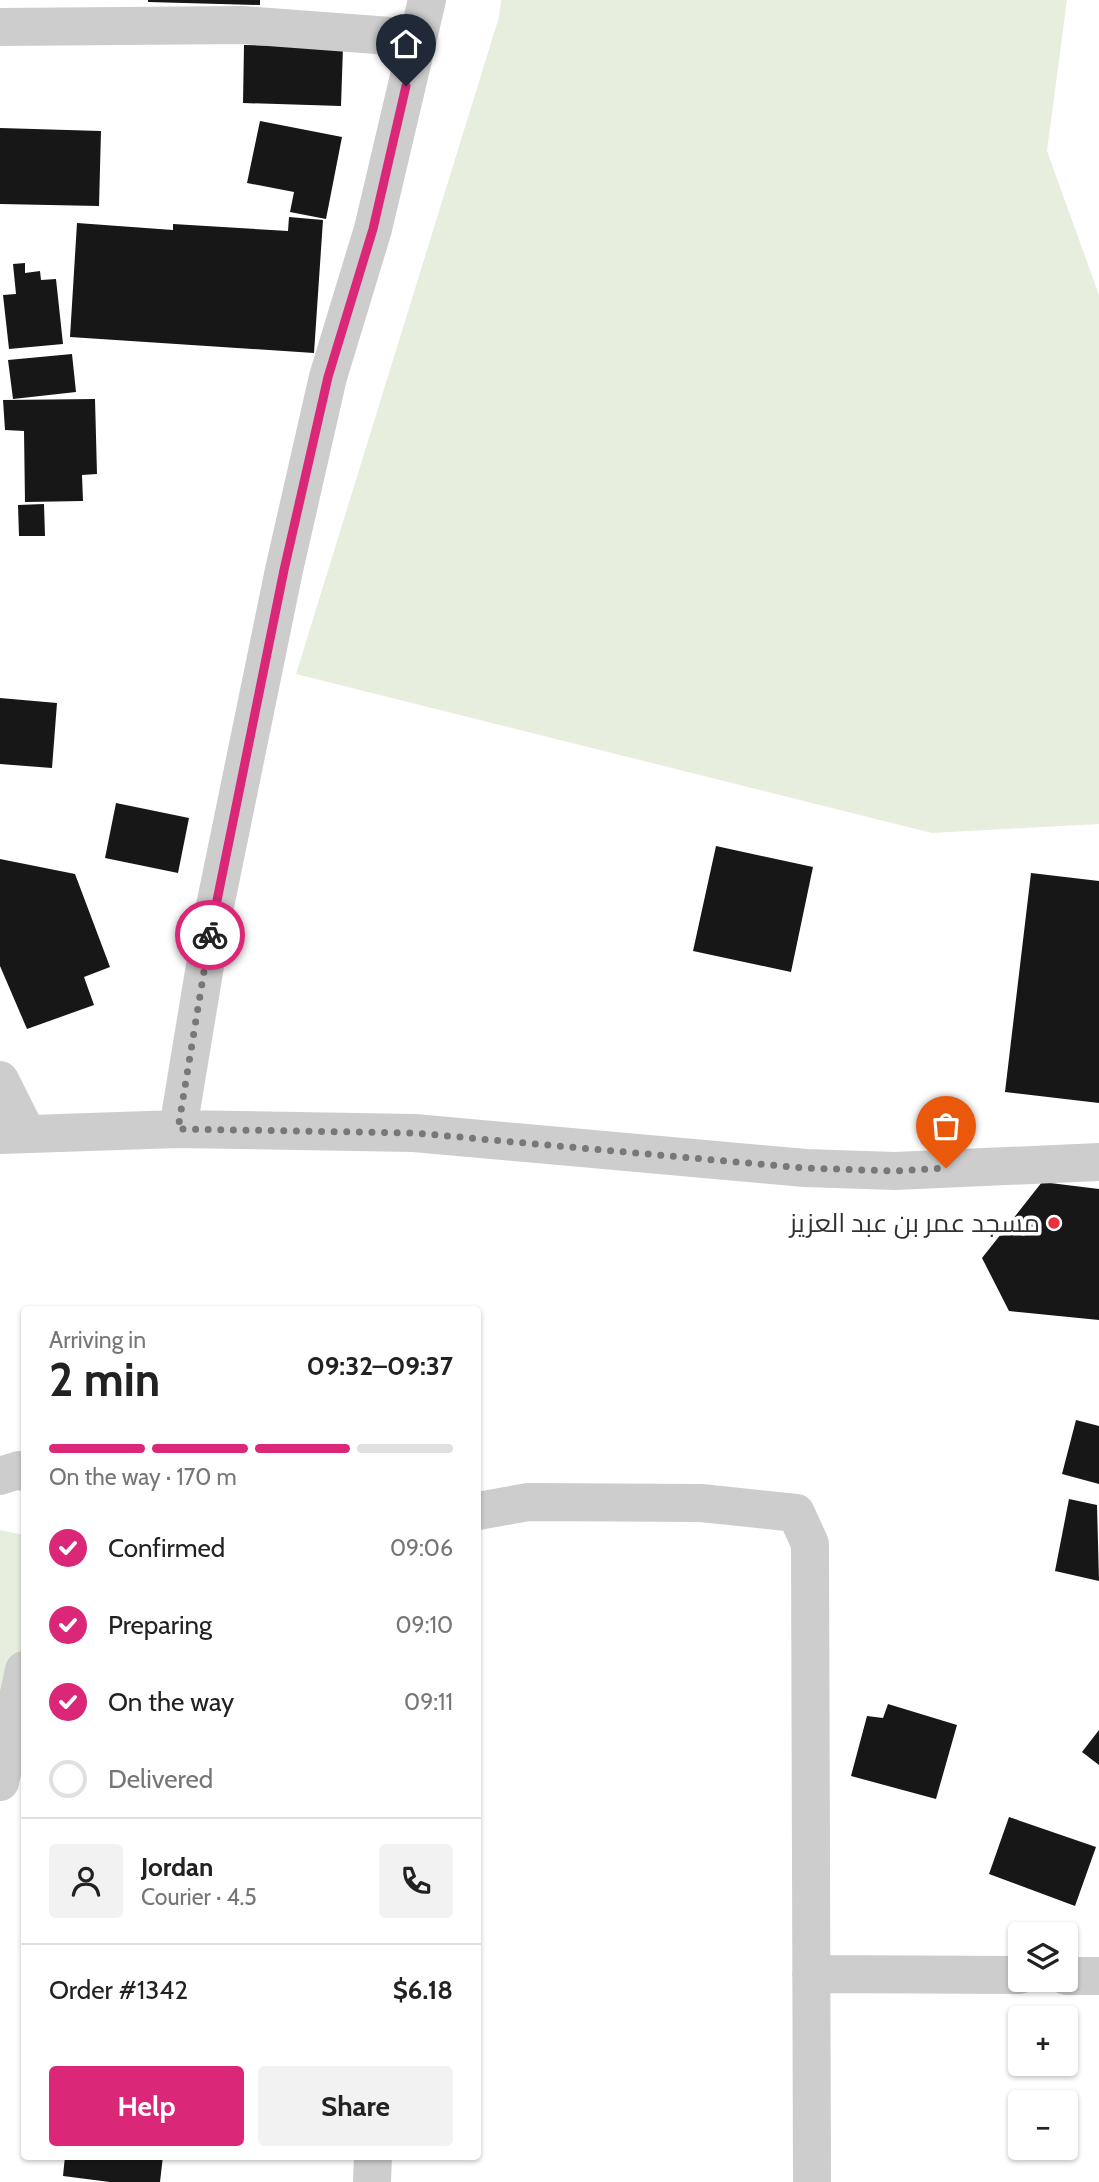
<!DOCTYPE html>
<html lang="en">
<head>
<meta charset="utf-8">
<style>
  :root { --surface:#fff; --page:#f2f2f2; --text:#222; --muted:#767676; --line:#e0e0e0; --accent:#db2777 }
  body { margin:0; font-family:Cabin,Cairo,sans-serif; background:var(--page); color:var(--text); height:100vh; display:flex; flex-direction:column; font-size:26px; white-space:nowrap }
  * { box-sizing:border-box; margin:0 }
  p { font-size:23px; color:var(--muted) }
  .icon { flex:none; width:38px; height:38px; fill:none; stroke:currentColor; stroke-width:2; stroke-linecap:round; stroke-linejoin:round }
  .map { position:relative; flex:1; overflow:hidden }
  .details { position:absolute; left:21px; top:1306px; width:460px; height:854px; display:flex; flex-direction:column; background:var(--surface); border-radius:7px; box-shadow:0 2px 5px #0004 }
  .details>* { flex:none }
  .tools { position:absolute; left:1008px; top:1922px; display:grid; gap:14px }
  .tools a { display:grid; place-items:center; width:70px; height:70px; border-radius:7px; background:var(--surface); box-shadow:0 2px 5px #0004; font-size:35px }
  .pin { position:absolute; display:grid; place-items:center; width:60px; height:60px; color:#fff; margin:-72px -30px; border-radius:50% 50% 50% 0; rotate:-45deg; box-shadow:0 0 7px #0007 }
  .pin .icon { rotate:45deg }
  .courier { position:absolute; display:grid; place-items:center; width:70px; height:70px; margin:-35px; border:5px solid #db2777; border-radius:50%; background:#fff; color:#222; box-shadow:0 2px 9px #0007 }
  .headline em { font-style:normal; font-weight:700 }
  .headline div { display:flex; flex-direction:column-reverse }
  .headline { display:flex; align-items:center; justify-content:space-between; height:119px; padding:0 28px }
  h1 { font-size:46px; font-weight:700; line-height:52px }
  .bar { display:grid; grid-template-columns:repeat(4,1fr); gap:10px 7px; align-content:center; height:84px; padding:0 28px }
  .bar i { height:9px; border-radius:5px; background:var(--line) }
  .bar .current { background:var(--accent) }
  .bar p { grid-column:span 4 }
  .line { display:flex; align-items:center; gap:18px; padding:0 28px; border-top:2px solid var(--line) }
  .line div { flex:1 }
  .round { display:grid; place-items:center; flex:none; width:74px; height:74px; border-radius:7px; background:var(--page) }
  ol { padding:0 28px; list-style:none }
  li { display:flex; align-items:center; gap:21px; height:77px }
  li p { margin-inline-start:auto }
  li .icon { padding:7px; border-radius:50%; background:var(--accent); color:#fff; stroke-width:4 }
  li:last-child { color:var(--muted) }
  li i { width:38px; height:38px; border:4px solid var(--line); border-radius:50% }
  .action { display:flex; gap:14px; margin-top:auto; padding:14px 28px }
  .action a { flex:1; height:80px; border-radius:7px; background:var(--accent); color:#fff; font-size:28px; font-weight:700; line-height:80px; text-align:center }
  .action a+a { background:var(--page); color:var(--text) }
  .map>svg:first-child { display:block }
  .green { fill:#e7eede }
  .building { fill:#171717 }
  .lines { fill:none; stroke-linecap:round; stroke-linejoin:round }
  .minor { stroke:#cdcdcd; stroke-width:38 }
  .done { stroke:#787878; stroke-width:7; stroke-dasharray:0 12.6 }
  .route { stroke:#db2777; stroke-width:9 }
  .poi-dot { fill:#ec2e41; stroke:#fff; stroke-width:2.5 }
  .labels { text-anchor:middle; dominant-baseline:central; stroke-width:7; stroke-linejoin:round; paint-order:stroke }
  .poi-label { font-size:26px; fill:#303030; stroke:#fff; text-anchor:end }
</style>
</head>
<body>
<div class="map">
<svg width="1099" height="2182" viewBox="0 0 1099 2182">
  <rect width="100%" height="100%" fill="#fff"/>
  <path class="green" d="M 501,0 L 1067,0 L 1047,151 L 1099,295 L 1099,824 L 932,833 L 296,674 L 499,17 Z
    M 0,1530 L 24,1535 L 24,1632 L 10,1717 L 0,1716 Z"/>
  <path class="building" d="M 148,0 L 260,0 L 260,5 L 148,2 Z
    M 244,45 L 343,47 L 341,106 L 243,103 Z
    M 260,121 L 342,137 L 326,219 L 290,212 L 294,192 L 247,183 Z
    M 0,128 L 101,131 L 99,206 L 0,204 Z
    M 289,217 L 323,220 L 314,353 L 70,337 L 77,223 L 173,230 L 173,224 L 288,231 Z
    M 25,263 L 25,273 L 40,271 L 41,280 L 56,279 L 63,344 L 9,349 L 3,295 L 16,294 L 13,264 Z
    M 72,354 L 76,392 L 13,399 L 8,360 Z
    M 95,399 L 97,474 L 82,475 L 83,501 L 25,502 L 24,431 L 5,430 L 3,400 Z
    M 44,504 L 45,536 L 19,536 L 18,505 Z
    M 0,698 L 57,703 L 52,768 L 0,764 Z
    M 116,803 L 189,818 L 178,873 L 105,858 Z
    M 716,846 L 813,867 L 791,972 L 693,951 Z
    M 0,859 L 75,874 L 110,967 L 84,977 L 94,1005 L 27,1029 L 0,966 Z
    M 1031,873 L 1099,881 L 1099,1103 L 1005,1092 Z
    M 1042,1182 L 1099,1189 L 1099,1320 L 1009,1311 L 982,1258 Z
    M 1076,1420 L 1099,1426 L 1099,1484 L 1062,1474 Z
    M 1069,1499 L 1097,1505 L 1099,1581 L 1055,1571 Z
    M 888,1704 L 957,1725 L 936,1799 L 851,1776 L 867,1716 L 883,1718 Z
    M 1099,1730 L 1099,1765 L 1082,1752 Z
    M 1009,1817 L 1096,1847 L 1075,1906 L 989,1874 Z
    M 65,2156 L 163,2156 L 160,2182 L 110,2182 L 63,2176 Z"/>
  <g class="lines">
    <path class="minor" d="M 0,27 L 242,25 L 417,38
      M 0,1080 L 27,1134
      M 178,1129 L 214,911 L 284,570 L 328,377 L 373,229 L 427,0
      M 0,1135 L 178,1129 L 414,1133 L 805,1168 L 895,1171 L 1099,1162
      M 0,1476 L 19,1470 L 24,1472
      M 478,1511 L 528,1502 L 701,1503 L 796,1513 L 810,1544 L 812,2182
      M 0,1782 L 24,1670
      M 811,1974 L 1020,1975
      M 1066,1976 L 1099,1976
      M 372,2182 L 373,2156"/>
  </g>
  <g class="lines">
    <path class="done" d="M 210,935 L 178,1129 L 414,1133 L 804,1168 L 895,1171 L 946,1168"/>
    <path class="route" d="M 210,935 L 284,570 L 328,377 L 373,229 L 406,86"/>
  </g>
  <circle class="poi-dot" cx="1054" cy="1223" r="7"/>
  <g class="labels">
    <g class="poi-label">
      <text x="1040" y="1223">مسجد عمر بن عبد العزيز</text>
    </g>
  </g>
</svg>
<div class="tools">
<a><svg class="icon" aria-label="layers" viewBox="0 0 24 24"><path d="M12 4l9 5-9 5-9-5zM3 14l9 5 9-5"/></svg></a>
<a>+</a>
<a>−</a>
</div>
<div class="pin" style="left:946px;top:1168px;background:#ea580c"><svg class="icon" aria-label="bag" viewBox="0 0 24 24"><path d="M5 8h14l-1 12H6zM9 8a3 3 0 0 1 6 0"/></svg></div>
<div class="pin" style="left:406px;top:86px;background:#1f2937"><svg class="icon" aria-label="home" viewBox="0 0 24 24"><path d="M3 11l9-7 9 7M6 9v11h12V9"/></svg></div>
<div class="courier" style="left:210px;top:935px"><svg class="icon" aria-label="bike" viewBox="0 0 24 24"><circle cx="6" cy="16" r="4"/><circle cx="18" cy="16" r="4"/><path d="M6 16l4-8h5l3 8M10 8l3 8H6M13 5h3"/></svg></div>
<section class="details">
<div class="headline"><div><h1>2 min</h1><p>Arriving in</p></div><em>09:32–09:37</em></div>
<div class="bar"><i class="current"></i><i class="current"></i><i class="current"></i><i></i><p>On the way · 170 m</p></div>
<ol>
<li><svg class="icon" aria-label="check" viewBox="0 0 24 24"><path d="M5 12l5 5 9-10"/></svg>Confirmed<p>09:06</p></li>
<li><svg class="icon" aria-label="check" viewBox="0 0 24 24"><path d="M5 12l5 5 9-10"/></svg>Preparing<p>09:10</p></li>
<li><svg class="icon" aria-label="check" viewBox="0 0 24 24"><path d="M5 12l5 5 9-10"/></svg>On the way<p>09:11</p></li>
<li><i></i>Delivered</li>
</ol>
<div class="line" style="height:126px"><a class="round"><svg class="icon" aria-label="person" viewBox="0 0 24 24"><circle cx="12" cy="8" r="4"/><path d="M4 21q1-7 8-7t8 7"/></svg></a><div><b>Jordan</b><p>Courier · 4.5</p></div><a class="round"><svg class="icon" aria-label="phone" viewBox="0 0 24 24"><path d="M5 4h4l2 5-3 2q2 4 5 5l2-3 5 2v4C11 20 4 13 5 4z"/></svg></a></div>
<div class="line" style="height:91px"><div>Order #1342</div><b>$6.18</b></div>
<div class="action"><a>Help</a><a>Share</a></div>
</section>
</div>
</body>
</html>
